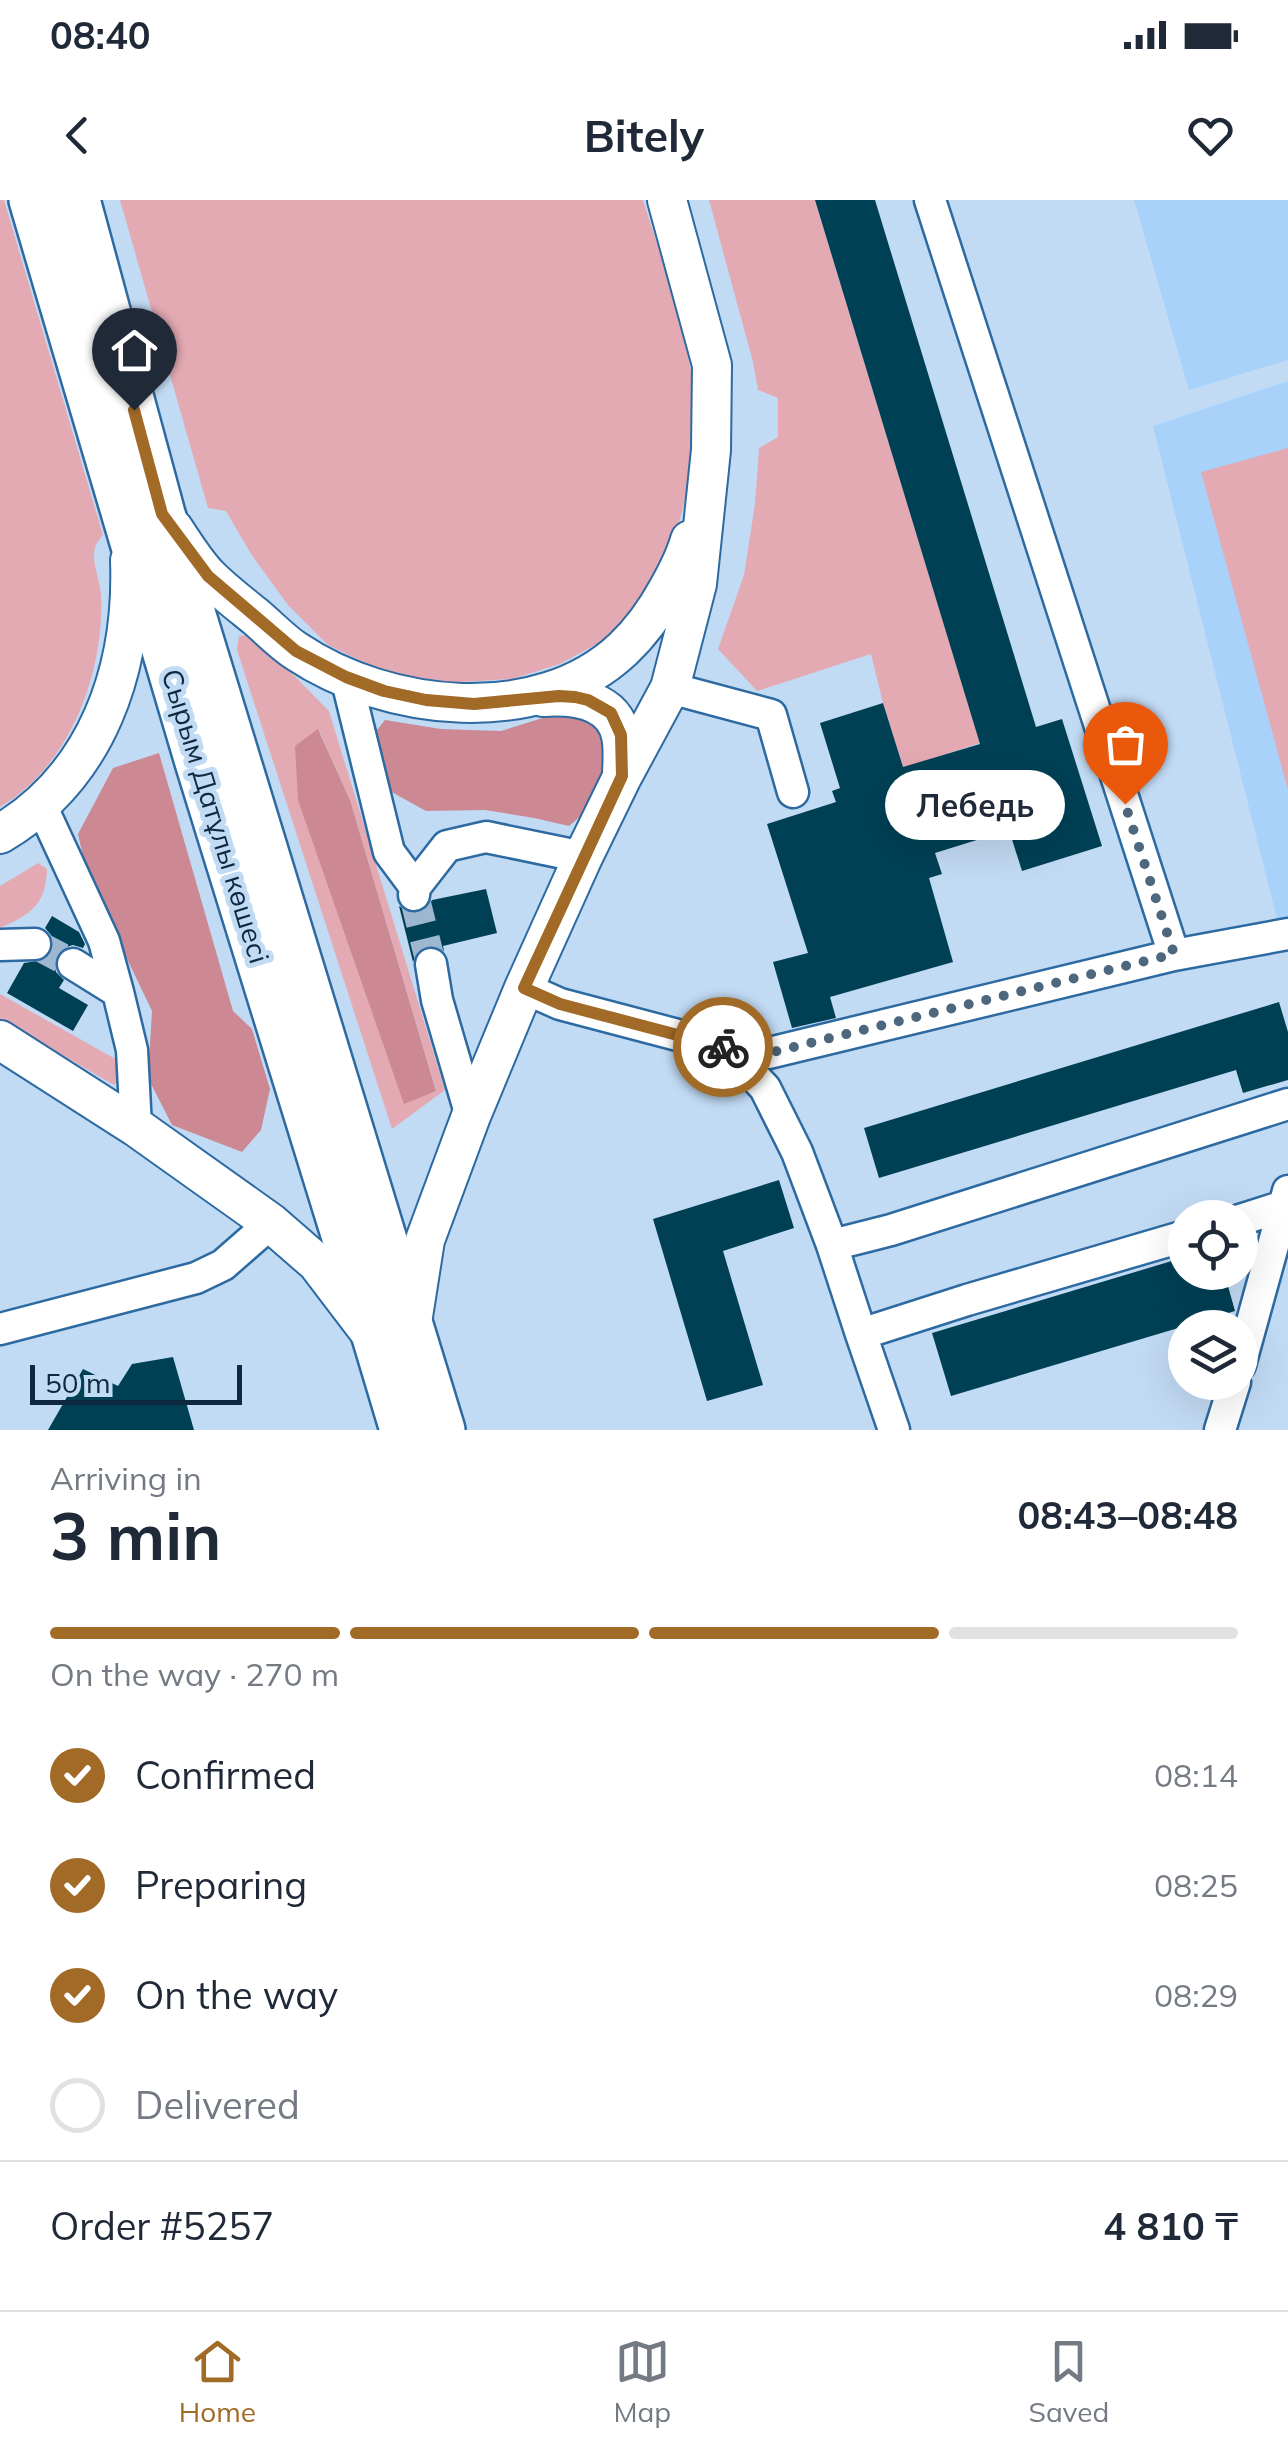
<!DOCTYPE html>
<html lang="en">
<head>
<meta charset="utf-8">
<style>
  :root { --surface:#fff; --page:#f2f2f3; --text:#1f2937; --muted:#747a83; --line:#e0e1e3; --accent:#a16a26 }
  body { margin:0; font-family:Mulish,sans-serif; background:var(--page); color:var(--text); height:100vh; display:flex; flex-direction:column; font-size:38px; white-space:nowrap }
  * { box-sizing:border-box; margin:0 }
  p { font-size:32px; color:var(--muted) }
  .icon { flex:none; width:55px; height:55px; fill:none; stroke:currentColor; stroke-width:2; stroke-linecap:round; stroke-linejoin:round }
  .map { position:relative; height:1230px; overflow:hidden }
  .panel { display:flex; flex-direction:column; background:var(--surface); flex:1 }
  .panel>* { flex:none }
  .fabs { position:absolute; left:1168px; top:1000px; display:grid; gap:20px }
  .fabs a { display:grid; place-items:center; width:90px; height:90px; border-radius:50%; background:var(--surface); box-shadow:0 10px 40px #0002; font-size:50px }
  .scale { position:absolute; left:30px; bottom:25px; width:212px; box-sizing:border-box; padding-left:10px; border:5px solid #0e283f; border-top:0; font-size:28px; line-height:35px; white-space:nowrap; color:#0e283f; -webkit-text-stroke:8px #c2dbf4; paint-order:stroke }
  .pin { position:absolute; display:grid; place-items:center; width:85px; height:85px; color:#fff; margin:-102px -42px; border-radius:50% 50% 50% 0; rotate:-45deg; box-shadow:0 0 10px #0007 }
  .pin .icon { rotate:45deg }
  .courier { position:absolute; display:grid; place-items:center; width:100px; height:100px; margin:-50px; border:8px solid #a16a26; border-radius:50%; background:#fff; color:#222; box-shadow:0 2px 12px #0007 }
  .bubble { position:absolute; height:70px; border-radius:35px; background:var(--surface); box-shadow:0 10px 40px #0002; font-size:32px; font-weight:700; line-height:70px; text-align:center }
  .overview em { font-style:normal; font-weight:700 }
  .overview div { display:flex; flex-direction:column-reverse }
  .overview { display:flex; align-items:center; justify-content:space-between; height:170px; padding:0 50px }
  h1 { font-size:65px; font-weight:700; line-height:75px }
  .bar { display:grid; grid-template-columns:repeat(4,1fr); gap:15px 10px; align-content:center; height:120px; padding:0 50px }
  .bar i { height:12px; border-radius:8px; background:var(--line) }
  .bar .current { background:var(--accent) }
  .bar p { grid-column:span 4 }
  .line { display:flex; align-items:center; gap:25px; padding:0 50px; border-top:2px solid var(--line) }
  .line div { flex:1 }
  ol { padding:0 50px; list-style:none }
  li { display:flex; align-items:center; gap:30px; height:110px }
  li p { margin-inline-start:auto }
  li .icon { padding:10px; border-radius:50%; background:var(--accent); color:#fff; stroke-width:4 }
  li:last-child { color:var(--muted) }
  li i { width:55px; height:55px; border:5px solid var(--line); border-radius:50% }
  .status { display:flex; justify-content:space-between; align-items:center; height:70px; padding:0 50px; background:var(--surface); direction:ltr }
  .status svg { height:28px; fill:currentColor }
  header { display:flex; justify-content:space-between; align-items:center; height:130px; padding:0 50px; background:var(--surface); font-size:45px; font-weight:700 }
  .menu { display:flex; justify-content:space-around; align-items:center; height:140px; border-top:2px solid var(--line); background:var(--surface); font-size:28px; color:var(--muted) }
  .menu a { display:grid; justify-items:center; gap:5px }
  .menu .current { color:var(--accent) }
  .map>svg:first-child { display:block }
  .built { fill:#a9d2fa }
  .green { fill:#e4aab4; fill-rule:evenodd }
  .forest { fill:#cc8893 }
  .building { fill:#004055 }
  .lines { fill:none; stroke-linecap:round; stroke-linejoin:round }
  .minor-tunnel { stroke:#9eb7d0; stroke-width:30; stroke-dasharray:30 15; stroke-linecap:butt }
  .minor-casing { stroke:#2c6aa1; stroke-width:35 }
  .major-casing { stroke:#2c6aa1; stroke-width:42 }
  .highway-casing { stroke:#2c6aa1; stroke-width:50 }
  .minor { stroke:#fff; stroke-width:30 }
  .major { stroke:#fff; stroke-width:38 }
  .highway { stroke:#fff; stroke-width:45 }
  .done { stroke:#4d677e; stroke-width:10; stroke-dasharray:0 18 }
  .route { stroke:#a16a26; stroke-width:12 }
  .labels { text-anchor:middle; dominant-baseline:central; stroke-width:10; stroke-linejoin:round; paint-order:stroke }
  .street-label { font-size:28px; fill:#0e283f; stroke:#c2dbf4 }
</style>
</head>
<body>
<div class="status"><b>08:40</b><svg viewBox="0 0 49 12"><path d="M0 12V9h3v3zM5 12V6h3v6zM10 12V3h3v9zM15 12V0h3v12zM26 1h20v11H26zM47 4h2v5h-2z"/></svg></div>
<header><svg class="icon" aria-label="back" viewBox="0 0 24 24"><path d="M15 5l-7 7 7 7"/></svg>Bitely<svg class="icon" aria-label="heart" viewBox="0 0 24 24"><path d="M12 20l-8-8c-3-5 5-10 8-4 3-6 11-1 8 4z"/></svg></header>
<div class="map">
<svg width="1288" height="1230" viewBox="0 0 1288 1230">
  <rect width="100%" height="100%" fill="#c2dbf4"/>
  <path class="built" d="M 1134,0 L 1288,0 L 1288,160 L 1189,190 Z
    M 1288,181 L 1288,724 L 1279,727 L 1153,226 Z"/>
  <path class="green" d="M 0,0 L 4,0 L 103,335 C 100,339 96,343 95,348 C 91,361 100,380 101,394 C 105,472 70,566 0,607 Z
    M 120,0 L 643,0 L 678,109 L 692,176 L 694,249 L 683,308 L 668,360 L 639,410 L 602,441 L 560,464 L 512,479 L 446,483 L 386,473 L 328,445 L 288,405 L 251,354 L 226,311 L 208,308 Z
    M 709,0 L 815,0 L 980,543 L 903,568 L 883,503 L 871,454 L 757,491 L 718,449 L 744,375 L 755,304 L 759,248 L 778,237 L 778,198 L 758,190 L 753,162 Z
    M 1288,248 L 1288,590 L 1201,272 Z
    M 253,434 L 329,511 L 445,890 L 392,929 L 237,450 L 239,436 ZM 319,530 L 350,600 L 436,890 L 404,903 Z
    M 38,663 L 47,669 C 46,705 31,714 0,728 L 0,686 Z
    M 0,794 L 119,861 L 123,878 L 114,885 L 0,819 Z"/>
  <path class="forest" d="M 579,512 L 601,528 L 606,557 L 595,604 L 569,626 L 534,618 L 485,610 L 426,611 L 388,590 L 373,535 L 385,520 L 441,529 L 501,531 L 549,516 Z
    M 318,529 L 350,600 L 436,891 L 404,904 L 298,600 L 295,546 Z
    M 159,553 L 233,811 L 252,829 L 270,889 L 261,930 L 242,952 L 172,925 L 148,878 L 152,811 L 87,675 L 78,634 L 113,568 Z"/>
  <path class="building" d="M 815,0 L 875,0 L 1036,527 L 1062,519 L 1102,646 L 1022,671 L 1009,630 L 935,653 L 942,674 L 929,678 L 953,762 L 830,797 L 836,818 L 792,828 L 773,762 L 808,753 L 767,624 L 836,602 L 832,591 L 840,588 L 820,523 L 883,503 L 903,567 L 980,544 Z
    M 486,689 L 497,733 L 443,746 L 444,751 L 437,746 L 427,746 L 418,750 L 413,762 L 399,706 L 411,713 L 420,713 L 428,707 L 432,700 Z
    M 52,716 L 79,732 L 85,744 L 83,748 L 73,745 L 63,748 L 57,755 L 54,762 L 56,772 L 64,780 L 59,788 L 88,805 L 73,831 L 7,793 L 24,763 L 44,760 L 51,754 L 54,742 L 51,735 L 45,728 Z
    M 1279,802 L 1288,832 L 1288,880 L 1243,893 L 1236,870 L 879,978 L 864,928 Z
    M 779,980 L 794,1028 L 723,1051 L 763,1185 L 707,1201 L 653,1019 Z
    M 1185,1057 L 1185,1072 L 1224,1072 L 1235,1111 L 951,1196 L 932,1133 Z
    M 173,1157 L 194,1230 L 48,1230 L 83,1169 L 118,1186 L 132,1164 Z"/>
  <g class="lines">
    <path class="minor-tunnel" d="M 414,695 L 431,764
      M 35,744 L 73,764"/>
    <g class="minor-casing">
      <path id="minor" d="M 930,0 L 1174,755
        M 346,477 L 389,652 L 415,687 L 414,695
        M 670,488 L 771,515 L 793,592
        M 41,605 L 104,741 L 118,792
        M 415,687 L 447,646 L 486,637 L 583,657
        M 0,745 L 35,744
        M 73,764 L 118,792 L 132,850 L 136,927
        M 431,764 L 437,800 L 471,916
        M 524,788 L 560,804 L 727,848 L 769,853 L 1174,755 L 1288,734
        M 727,848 L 765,888 L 797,952 L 832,1045 L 861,1134
        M 1240,1020 L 1284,1006 L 1288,991
        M 832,1045 L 891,1030 L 1288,904
        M 0,1129 L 196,1078 L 223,1065 L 271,1023
        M 1240,1165 L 1284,1006
        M 894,1230 L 861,1134 L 967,1100 L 1185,1036
        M 1220,1230 L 1235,1182"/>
    </g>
    <g class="major-casing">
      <path id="major" d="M 173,328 C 184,344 195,363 209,377 C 223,391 240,404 256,417 C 269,428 282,442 296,451 C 387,512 538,529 623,449 C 642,431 656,411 668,389 C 677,373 685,358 690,340
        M 543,497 C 574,495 614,499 621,536 C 624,549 622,564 622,577
        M 0,634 C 98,576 134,469 130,360
        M 0,840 L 136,927 L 271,1023 L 317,1063 L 368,1130
        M 411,1129 L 425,1040 L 471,916 L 524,788 L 583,657 L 622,577 L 670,488 L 697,384 L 711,250 L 712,165 L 667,0"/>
    </g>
    <g class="highway-casing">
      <path id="highway" d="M 32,0 L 198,562 L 356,1073 L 403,1230
        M 77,0 L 162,314 L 442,1230"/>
    </g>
    <use href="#minor" class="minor"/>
    <use href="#major" class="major"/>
    <use href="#highway" class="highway"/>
  </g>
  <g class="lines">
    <path class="done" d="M 723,847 L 769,853 L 1174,754 L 1125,604"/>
    <path class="route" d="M 134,210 L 162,314 L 208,376 L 296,451 L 346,477 L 384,491 L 426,500 L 474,504 L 559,496 L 575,497 L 588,500 L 611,513 L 621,535 L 622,576 L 524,788 L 560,804 L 723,847"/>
  </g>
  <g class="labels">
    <g class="street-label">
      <text transform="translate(216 616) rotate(73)">Сырым Датұлы көшесі</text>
    </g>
  </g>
</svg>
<div class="fabs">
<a><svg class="icon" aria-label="locate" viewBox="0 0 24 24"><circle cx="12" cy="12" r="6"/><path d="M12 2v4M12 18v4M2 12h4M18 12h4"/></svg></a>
<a><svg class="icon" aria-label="layers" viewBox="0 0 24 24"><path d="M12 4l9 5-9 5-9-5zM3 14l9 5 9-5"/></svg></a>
</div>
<div class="scale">50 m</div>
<div class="pin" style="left:1125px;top:604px;background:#ea580c"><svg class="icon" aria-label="bag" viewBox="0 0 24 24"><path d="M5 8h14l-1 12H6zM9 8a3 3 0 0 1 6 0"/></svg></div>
<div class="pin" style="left:134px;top:210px;background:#1f2937"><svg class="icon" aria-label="home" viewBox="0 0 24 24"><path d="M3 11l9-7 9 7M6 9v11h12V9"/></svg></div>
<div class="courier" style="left:723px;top:847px"><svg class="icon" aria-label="bike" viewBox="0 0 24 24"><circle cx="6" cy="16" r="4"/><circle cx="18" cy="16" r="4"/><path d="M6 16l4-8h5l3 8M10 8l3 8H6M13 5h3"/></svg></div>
<div class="bubble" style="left:885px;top:570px;width:180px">Лебедь</div>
</div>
<section class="panel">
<div class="overview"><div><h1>3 min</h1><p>Arriving in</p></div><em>08:43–08:48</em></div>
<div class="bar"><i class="current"></i><i class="current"></i><i class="current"></i><i></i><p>On the way · 270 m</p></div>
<ol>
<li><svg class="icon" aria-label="check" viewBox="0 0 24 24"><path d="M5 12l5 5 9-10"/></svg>Confirmed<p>08:14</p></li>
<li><svg class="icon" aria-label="check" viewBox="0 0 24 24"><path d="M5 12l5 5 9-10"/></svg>Preparing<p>08:25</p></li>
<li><svg class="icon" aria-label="check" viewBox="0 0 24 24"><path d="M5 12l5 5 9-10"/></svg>On the way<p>08:29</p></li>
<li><i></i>Delivered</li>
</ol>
<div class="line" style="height:130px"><div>Order #5257</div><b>4 810 ₸</b></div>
</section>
<nav class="menu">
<a class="current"><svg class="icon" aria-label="home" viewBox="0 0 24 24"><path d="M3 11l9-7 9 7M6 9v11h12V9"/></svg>Home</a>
<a><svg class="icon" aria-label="map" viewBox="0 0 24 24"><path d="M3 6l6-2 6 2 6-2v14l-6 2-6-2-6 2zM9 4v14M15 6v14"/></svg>Map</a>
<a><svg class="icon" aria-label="saved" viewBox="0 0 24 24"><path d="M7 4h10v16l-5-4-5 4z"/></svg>Saved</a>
</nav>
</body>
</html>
